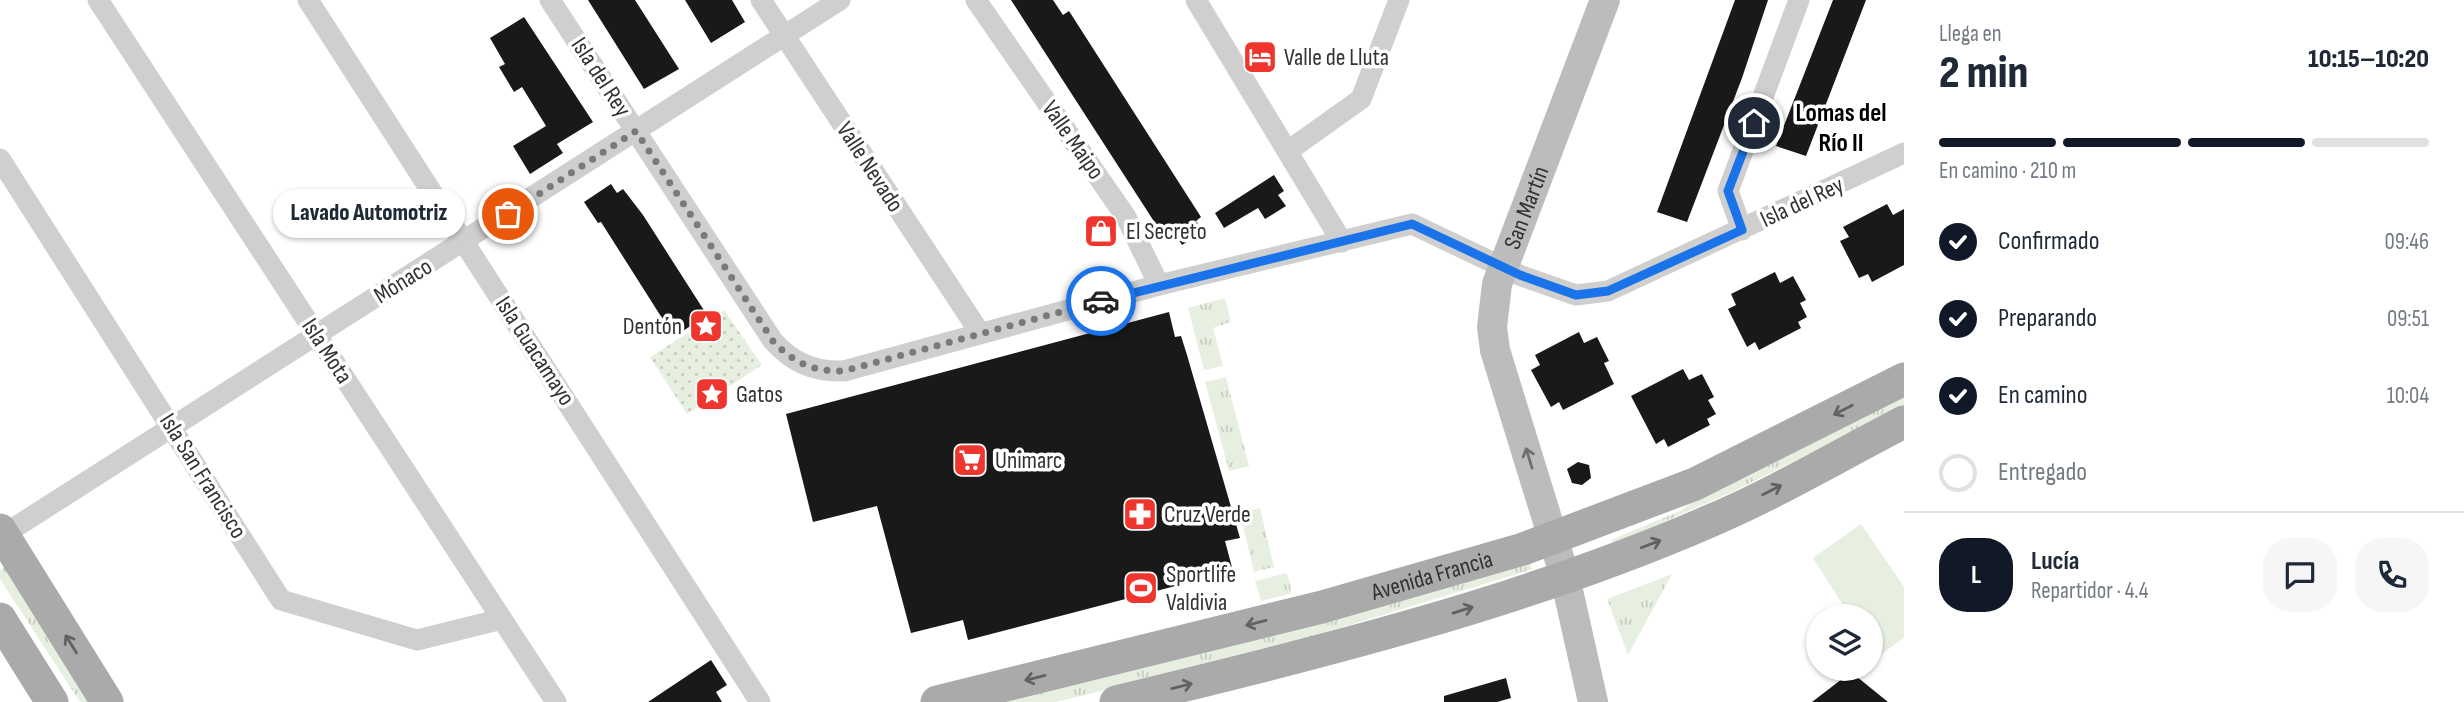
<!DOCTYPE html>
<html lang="es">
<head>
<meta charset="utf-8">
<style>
  :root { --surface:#fff; --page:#f6f6f7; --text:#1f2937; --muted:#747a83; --line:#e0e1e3; --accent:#111827 }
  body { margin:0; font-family:"Sofia Sans Condensed",sans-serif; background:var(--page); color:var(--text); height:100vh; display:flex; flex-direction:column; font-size:26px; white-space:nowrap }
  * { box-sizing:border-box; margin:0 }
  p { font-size:23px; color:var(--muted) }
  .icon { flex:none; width:38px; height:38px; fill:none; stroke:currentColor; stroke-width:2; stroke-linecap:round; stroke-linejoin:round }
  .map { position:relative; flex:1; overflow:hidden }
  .details { display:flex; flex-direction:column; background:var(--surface); width:560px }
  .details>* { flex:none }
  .buttons { position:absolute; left:1806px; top:604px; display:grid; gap:14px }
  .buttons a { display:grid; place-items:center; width:77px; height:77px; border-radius:50%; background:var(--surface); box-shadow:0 2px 5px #0004; font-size:35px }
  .pin { position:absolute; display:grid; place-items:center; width:60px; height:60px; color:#fff; margin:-30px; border:4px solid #fff; border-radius:50%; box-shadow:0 2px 7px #0007 }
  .courier { position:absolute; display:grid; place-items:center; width:70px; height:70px; margin:-35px; border:5px solid #1a73e8; border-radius:50%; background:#fff; color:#222; box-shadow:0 2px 9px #0007 }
  .bubble { position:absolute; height:49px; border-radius:24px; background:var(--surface); box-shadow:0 2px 5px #0004; font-size:23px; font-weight:800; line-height:49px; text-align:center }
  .head em { font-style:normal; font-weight:800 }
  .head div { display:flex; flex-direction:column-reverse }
  .head { display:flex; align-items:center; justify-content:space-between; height:119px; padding:0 35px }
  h1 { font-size:46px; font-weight:800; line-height:52px }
  .bar { display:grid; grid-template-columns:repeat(4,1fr); gap:10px 7px; align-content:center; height:84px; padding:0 35px }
  .bar i { height:9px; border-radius:5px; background:var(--line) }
  .bar .on { background:var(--accent) }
  .bar p { grid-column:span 4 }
  .line { display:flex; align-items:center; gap:18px; padding:0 35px; border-top:2px solid var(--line) }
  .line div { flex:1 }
  .round { display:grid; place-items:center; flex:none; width:74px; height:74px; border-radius:28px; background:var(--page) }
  ol { padding:0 35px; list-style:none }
  li { display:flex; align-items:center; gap:21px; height:77px }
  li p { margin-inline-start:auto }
  li .icon { padding:7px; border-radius:50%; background:var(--accent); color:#fff; stroke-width:4 }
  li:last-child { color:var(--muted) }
  li i { width:38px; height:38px; border:4px solid var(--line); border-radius:50% }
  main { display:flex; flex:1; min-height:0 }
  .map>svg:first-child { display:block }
  .grass { fill:url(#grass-tufts) }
  .park { fill:url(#park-dots) }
  .garden { fill:#e6efe0 }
  .building { fill:#191919 }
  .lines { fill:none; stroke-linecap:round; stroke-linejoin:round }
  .street { stroke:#cfcfcf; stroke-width:21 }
  .secondary { stroke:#bcbcbc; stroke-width:30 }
  .primary { stroke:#aaa; stroke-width:33 }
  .oneway { stroke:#626262 }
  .oneway2 { stroke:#707070 }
  .done { stroke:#7a7a7a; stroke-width:7; stroke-dasharray:0 12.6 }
  .route { stroke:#1a73e8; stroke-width:9 }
  .labels { text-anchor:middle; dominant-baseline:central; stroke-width:7; stroke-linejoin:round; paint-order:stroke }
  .poi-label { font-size:24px; fill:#323232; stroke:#fff; text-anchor:start }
  .street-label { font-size:24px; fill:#323232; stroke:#fff }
  .neighbourhood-label { font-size:26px; font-weight:bold; fill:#000; stroke:#fff }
</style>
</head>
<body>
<main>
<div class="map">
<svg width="1904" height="702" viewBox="0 0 1904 702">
  <defs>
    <pattern id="grass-tufts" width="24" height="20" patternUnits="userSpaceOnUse" patternTransform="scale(1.75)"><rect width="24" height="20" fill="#e6efe0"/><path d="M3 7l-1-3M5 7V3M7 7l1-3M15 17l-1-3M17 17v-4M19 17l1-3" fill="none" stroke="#c6cdc1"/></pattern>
    <pattern id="park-dots" width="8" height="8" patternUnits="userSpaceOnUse" patternTransform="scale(1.75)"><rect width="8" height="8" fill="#e6efe0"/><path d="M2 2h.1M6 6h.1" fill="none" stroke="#c6cdc1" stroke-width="1.8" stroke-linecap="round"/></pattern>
  </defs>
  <rect width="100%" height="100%" fill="#fff"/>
  <path class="grass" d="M 1225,298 L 1231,322 L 1213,328 L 1223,366 L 1204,370 L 1188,308 Z
    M 1226,377 L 1249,466 L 1229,471 L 1205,382 Z
    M 1904,393 L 1904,407 L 1732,492 L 1614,544 L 1611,540 L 1682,510 L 1705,490 Z
    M 1260,508 L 1274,567 L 1254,572 L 1240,513 Z
    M 1526,559 L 1533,569 L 1264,651 L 1056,702 L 998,702 Z
    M 9,565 L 95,702 L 80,702 L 0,579 L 0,570 Z
    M 1287,573 L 1292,593 L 1261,601 L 1255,581 Z
    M 1672,574 L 1628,655 L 1607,599 Z"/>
  <path class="park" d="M 724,310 L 762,365 L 687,414 L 650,357 Z"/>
  <path class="garden" d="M 1861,524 L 1904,587 L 1904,638 L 1876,658 L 1871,649 L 1871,616 L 1850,616 L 1813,558 Z"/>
  <path class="building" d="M 588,0 L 635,0 L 679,69 L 644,89 Z
    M 685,0 L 732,0 L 745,22 L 711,43 Z
    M 1011,0 L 1053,0 L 1063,15 L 1069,11 L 1201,217 L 1196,221 L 1203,232 L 1182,245 L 1175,234 L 1166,240 Z
    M 1735,0 L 1768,0 L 1742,78 L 1687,222 L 1657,212 Z
    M 1833,0 L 1866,0 L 1806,156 L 1776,146 Z
    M 524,17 L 593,122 L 557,144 L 563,153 L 530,174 L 513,146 L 546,126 L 522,87 L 514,92 L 499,67 L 505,64 L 490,38 Z
    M 1274,175 L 1284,191 L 1278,195 L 1286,206 L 1265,219 L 1258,208 L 1224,228 L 1215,213 Z
    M 611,184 L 617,193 L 623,189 L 643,215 L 707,315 L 674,337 L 601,222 L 598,223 L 584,202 Z
    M 1887,204 L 1893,215 L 1904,209 L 1904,265 L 1872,282 L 1868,274 L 1859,278 L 1840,241 L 1849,237 L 1843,227 Z
    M 1775,272 L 1780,283 L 1793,276 L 1806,300 L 1800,303 L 1807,317 L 1798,322 L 1801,328 L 1759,350 L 1755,342 L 1747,347 L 1728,309 L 1736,305 L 1731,294 Z
    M 1169,312 L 1175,337 L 1181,336 L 1187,355 L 1240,538 L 1225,541 L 1233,571 L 968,640 L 963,620 L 911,633 L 877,506 L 813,522 L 786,414 Z
    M 1579,332 L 1584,343 L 1597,337 L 1609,361 L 1604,363 L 1614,384 L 1563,410 L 1559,402 L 1551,407 L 1531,370 L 1540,365 L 1535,355 Z
    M 1683,369 L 1689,380 L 1702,374 L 1714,397 L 1708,400 L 1716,414 L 1707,419 L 1710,425 L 1668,447 L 1664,439 L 1656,444 L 1631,396 Z
    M 1578,462 L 1589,465 L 1591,478 L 1582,485 L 1572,483 L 1567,469 Z
    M 711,660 L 727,685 L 716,692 L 722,702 L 648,702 Z
    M 1851,672 L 1888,702 L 1812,702 Z
    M 1506,678 L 1511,698 L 1497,702 L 1444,702 L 1444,696 Z"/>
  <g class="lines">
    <path class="street" d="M 98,0 L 556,702
      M 308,0 L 760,702
      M 550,0 L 773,341 C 793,363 814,372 844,371 L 1159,285 L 1412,224 L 1519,275 L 1576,295 L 1608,291 L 1904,153
      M 761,0 L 980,333
      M 976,0 L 1126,217 L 1159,285
      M 1196,0 L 1342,242
      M 1288,151 L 1361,99 L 1399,0
      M 0,159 L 281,600 L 417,640 L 502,619
      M 1742,230 L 1728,191 L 1799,0
      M 0,537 L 840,0"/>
    <path class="secondary" id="s1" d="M 1593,702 L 1565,577 L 1495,350 L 1492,327 L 1497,284 L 1605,0"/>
    <g class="primary">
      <path d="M 0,530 L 107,702"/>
      <path d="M 0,619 L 52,702"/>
      <path id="s2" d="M 937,702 L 1322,607 L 1523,549 L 1695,484 L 1904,379"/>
      <path d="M 1116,702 C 1317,653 1519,604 1710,521 C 1776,493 1840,455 1904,422"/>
    </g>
  </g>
  <defs><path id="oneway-shaft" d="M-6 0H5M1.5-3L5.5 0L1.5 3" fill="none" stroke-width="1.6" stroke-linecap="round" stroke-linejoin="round" transform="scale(1.75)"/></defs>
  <g class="oneway">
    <use href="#oneway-shaft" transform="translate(1843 410) rotate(153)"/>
    <use href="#oneway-shaft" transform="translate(1772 490) rotate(-27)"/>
    <use href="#oneway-shaft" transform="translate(1651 544) rotate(-21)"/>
    <use href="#oneway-shaft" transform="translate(1463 610) rotate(-17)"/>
    <use href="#oneway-shaft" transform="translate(1256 623) rotate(166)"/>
    <use href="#oneway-shaft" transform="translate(71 644) rotate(-122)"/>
    <use href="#oneway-shaft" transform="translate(1035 678) rotate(166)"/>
    <use href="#oneway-shaft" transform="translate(1182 686) rotate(-14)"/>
  </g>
  <use class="oneway2" href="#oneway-shaft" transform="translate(1529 458) rotate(-107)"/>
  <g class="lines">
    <path class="done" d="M 508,214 L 636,131 L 773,341 C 793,363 815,372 844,371 L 1101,301"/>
    <path class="route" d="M 1101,301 L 1412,224 L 1520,275 L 1576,295 L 1608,291 L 1742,230 L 1728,191 L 1754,123"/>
  </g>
  <defs>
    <g id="hotel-square" transform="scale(1.75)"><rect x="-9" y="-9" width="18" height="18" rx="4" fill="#ee362f" stroke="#fff"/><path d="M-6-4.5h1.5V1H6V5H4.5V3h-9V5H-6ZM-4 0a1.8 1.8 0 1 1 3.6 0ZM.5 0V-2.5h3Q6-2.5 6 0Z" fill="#fff"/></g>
    <g id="shop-square" transform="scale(1.75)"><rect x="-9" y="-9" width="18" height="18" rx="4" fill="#ee362f" stroke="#fff"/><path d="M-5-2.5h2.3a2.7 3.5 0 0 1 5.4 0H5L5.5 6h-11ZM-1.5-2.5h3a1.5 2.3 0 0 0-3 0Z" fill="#fff"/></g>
    <g id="sight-square" transform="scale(1.75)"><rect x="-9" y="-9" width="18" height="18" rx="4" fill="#ee362f" stroke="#fff"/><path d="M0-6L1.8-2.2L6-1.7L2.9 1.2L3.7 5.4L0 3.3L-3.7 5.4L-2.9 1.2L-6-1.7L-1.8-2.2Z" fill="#fff"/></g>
    <g id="supermarket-square" transform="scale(1.75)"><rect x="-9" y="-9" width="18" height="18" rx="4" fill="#ee362f" stroke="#fff"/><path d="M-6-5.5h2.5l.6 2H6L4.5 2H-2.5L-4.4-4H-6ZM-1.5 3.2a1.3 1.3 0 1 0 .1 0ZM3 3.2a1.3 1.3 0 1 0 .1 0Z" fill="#fff"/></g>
    <g id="pharmacy-square" transform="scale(1.75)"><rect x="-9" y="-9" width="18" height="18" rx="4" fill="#ee362f" stroke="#fff"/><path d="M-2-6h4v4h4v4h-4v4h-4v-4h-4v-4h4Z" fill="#fff"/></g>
    <g id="stadium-square" transform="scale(1.75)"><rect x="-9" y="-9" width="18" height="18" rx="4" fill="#ee362f" stroke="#fff"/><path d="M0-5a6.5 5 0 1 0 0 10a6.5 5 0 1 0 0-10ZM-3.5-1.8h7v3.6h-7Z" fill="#fff"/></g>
  </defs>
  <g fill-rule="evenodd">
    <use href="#hotel-square" x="1260" y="57"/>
    <use href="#shop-square" x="1101" y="231"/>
    <use href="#sight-square" x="706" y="326"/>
    <use href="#sight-square" x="712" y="394"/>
    <use href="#supermarket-square" x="970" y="460"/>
    <use href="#pharmacy-square" x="1140" y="514"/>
    <use href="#stadium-square" x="1141" y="588"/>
  </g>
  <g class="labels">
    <g class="poi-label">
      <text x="1284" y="57">Valle de Lluta</text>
      <text x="1126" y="231">El Secreto</text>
      <text x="682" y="326" text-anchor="end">Dentón</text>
      <text x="736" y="394">Gatos</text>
      <text x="995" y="460">Unimarc</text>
      <text x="1164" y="514">Cruz Verde</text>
      <text x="1166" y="574">Sportlife<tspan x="1166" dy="28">Valdivia</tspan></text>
    </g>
    <g class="street-label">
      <text transform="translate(601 77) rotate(57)">Isla del Rey</text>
      <text transform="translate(1073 140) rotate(55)">Valle Maipo</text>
      <text transform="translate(870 167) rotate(57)">Valle Nevado</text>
      <text transform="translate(1802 202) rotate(-25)">Isla del Rey</text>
      <text stroke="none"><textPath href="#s1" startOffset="514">San Martín</textPath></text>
      <text transform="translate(403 281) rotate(-32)">Mónaco</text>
      <text transform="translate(327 351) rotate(57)">Isla Mota</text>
      <text transform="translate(535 351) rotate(57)">Isla Guacamayo</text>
      <text transform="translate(203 476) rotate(58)">Isla San Francisco</text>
      <text stroke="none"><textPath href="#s2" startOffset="511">Avenida Francia</textPath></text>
    </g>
    <g class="neighbourhood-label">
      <text x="1841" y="113">Lomas del<tspan x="1841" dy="30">Río II</tspan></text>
    </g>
  </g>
</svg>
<div class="buttons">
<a><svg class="icon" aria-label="layers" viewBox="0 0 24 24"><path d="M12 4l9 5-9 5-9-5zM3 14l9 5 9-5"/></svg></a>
</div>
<div class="pin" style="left:508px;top:214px;background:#ea580c"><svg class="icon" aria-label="bag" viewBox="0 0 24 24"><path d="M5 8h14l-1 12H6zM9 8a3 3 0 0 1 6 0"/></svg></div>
<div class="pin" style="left:1754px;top:123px;background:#1f2937"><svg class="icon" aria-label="home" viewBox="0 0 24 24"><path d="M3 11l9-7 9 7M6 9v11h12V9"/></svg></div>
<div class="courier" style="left:1101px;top:301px"><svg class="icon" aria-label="car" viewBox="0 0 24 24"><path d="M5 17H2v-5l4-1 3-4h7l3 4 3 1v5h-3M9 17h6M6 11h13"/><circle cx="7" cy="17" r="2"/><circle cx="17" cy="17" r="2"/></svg></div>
<div class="bubble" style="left:273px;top:189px;width:192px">Lavado Automotriz</div>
</div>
<section class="details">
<div class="head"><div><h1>2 min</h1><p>Llega en</p></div><em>10:15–10:20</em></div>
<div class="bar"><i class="on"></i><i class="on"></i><i class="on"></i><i></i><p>En camino · 210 m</p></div>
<ol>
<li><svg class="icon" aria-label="check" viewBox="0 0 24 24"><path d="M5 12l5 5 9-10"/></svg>Confirmado<p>09:46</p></li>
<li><svg class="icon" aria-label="check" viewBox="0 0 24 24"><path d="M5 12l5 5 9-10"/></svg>Preparando<p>09:51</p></li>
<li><svg class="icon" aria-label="check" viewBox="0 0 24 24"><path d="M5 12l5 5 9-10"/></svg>En camino<p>10:04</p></li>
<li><i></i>Entregado</li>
</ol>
<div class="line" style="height:126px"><b class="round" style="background:var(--accent);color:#fff">L</b><div><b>Lucía</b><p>Repartidor · 4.4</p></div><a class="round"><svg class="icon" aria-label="chat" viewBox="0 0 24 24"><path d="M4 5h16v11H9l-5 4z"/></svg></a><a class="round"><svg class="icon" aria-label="phone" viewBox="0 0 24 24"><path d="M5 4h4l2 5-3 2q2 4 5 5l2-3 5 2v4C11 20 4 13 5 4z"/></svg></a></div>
</section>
</main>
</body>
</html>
